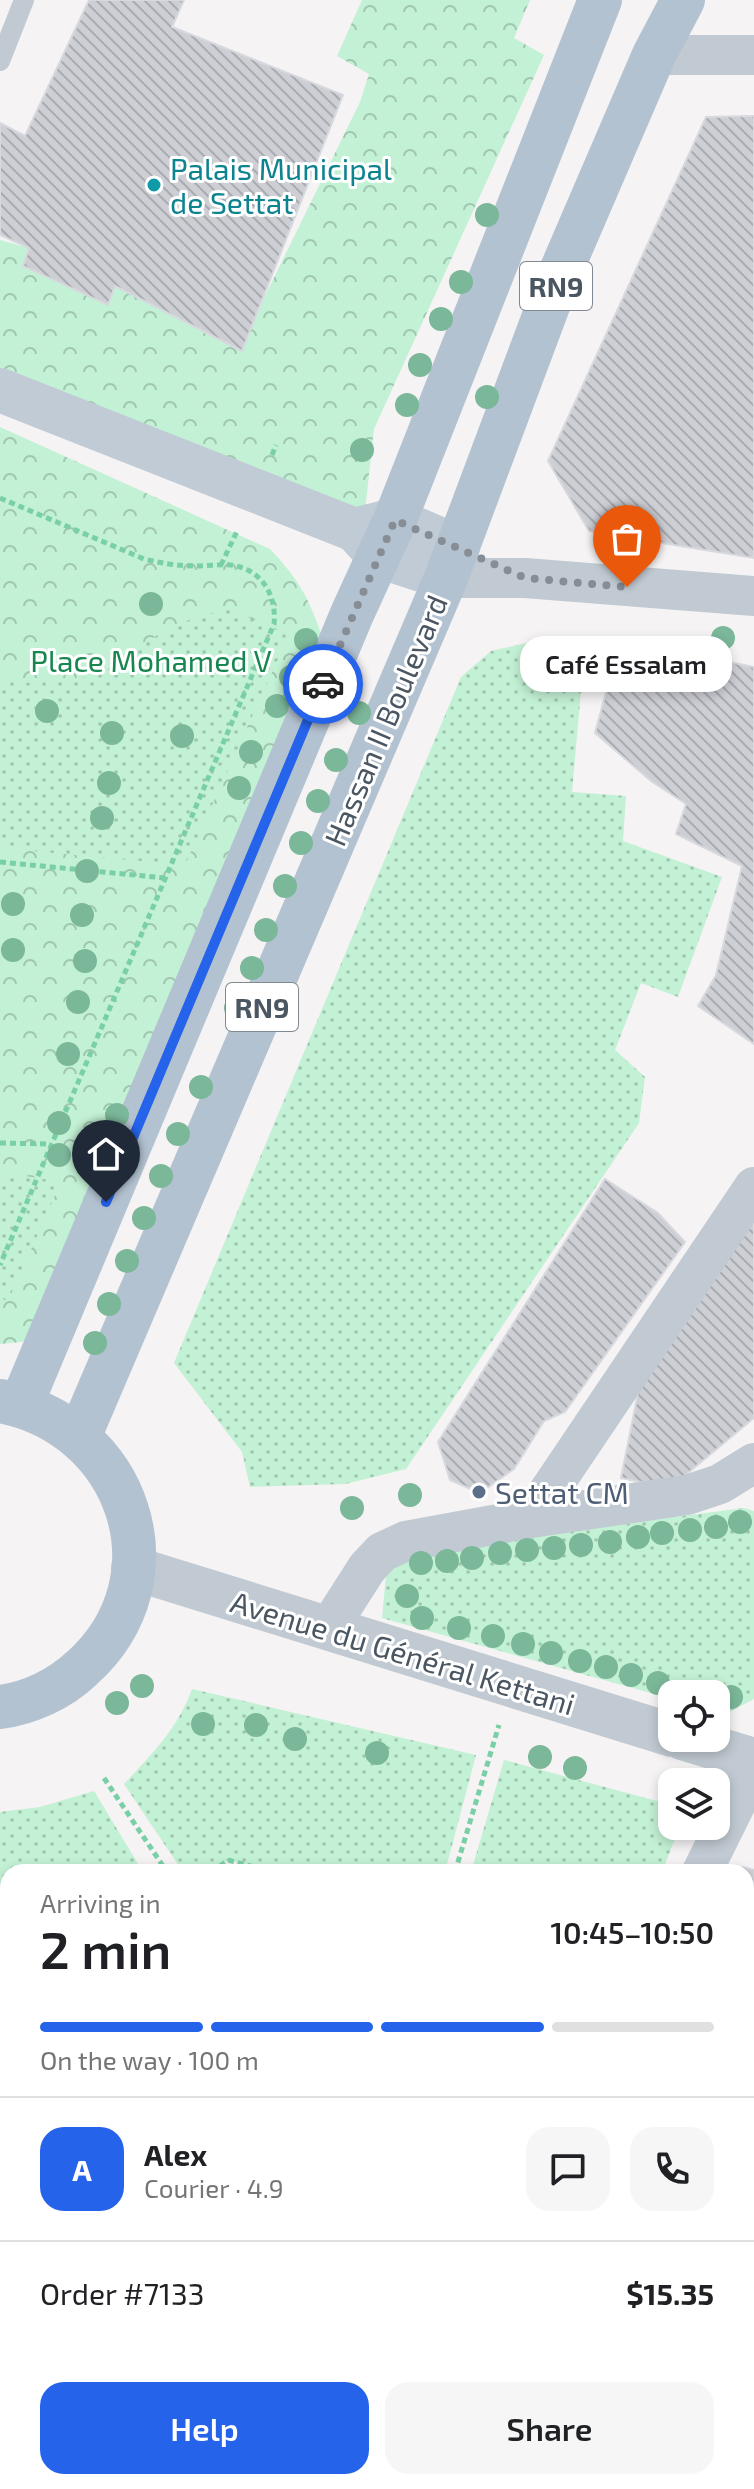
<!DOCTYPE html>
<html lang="en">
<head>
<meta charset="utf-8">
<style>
  :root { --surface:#fff; --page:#f6f6f6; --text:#202124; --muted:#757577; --line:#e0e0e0; --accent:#2563eb }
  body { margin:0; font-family:"Exo 2",sans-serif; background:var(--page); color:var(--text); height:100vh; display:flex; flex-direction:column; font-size:30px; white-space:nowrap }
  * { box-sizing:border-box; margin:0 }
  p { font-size:26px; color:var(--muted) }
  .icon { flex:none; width:44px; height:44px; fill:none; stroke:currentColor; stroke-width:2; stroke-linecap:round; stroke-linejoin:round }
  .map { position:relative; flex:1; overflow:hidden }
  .side { position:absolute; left:0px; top:1864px; width:754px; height:626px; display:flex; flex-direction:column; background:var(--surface); border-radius:24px 24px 0 0; box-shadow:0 4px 12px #0003 }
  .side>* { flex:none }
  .tools { position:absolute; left:658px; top:1680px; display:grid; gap:16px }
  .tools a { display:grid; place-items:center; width:72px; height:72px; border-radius:16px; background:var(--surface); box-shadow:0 4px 12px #0003; font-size:40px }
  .pin { position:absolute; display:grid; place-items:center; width:68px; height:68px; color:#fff; margin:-82px -34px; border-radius:50% 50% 50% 0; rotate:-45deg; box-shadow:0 0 8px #0007 }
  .pin .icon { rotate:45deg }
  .courier { position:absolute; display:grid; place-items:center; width:80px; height:80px; margin:-40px; border:6px solid #2563eb; border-radius:50%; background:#fff; color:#222; box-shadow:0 2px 10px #0007 }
  .bubble { position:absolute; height:56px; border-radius:24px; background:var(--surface); box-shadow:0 4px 12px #0003; font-size:26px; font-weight:600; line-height:56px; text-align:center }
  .summary em { font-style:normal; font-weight:600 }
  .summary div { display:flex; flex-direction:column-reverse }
  .summary { display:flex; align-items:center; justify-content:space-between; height:136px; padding:0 40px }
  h1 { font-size:52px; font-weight:600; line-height:60px }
  .bar { display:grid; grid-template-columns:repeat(4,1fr); gap:12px 8px; align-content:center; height:96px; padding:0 40px }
  .bar i { height:10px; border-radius:6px; background:var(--line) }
  .bar .current { background:var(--accent) }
  .bar p { grid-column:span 4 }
  .line { display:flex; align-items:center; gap:20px; padding:0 40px; border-top:2px solid var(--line) }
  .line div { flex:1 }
  .round { display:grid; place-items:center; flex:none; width:84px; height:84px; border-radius:24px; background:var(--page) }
  .button { display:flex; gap:16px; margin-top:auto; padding:16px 40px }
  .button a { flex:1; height:92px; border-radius:24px; background:var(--accent); color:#fff; font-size:32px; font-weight:600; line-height:92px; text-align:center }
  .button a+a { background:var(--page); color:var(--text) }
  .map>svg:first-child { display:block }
  .park { fill:url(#park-crowns) }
  .garden { fill:url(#garden-dots) }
  .building { fill:url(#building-back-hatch); stroke:#d7d9de; stroke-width:2 }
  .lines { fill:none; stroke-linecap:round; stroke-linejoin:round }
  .path { stroke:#7ad0a6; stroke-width:5; stroke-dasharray:6 4; stroke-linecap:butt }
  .service { stroke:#c1cad2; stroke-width:20 }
  .minor { stroke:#c1cad2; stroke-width:40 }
  .tertiary { stroke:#c1cad2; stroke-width:44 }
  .secondary { stroke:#c1cbd6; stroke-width:44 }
  .primary { stroke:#b3c2d1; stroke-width:44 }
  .tree { fill:#7bb799 }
  .done { stroke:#868d94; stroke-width:8; stroke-dasharray:0 14.4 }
  .route { stroke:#2563eb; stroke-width:10 }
  .culture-dot { fill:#0f9aa8; stroke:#fff; stroke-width:3 }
  .service-dot { fill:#5c6f8a; stroke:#fff; stroke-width:3 }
  .labels { text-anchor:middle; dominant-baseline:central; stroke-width:6; stroke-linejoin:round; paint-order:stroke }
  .shield { fill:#fff; stroke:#808990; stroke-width:2 }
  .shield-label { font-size:28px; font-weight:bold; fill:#4a5661 }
  .culture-label { font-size:30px; fill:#0d838f; stroke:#fff; text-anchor:start }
  .park-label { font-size:30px; fill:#17864f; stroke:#fff }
  .street-label { font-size:30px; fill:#4a5661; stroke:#fff }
  .service-label { font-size:30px; fill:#4e5e75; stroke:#fff; text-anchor:start }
</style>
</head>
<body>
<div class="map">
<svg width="754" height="2489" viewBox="0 0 754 2489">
  <defs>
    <pattern id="park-crowns" width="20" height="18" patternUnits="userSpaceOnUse" patternTransform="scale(2)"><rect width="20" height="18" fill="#c3f1d5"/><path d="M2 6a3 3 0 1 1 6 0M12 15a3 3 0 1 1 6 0" fill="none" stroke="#a0c6b0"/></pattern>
    <pattern id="garden-dots" width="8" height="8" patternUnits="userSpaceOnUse" patternTransform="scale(2)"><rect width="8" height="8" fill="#c3f1d5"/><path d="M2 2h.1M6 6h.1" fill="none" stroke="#a0c6b0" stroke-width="1.8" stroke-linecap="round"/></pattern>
    <pattern id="building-back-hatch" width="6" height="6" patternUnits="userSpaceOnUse" patternTransform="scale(2)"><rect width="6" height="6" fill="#cdcfd5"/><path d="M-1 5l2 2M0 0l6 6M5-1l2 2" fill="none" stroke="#a8abb0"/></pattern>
  </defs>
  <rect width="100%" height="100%" fill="#f5f3f3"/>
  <path class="park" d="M 362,0 L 530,0 L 514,38 L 544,55 L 374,429 L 365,511 L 0,370 L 0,240 L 29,248 L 23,266 L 108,305 L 115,286 L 242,351 L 263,300 L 360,102 L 369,74 L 337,56 Z
    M 0,427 L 270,549 C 300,581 309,598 323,639 L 31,1341 L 0,1344 Z"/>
  <path class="garden" d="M 228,610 L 272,626 L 288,637 L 185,865 L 0,848 L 0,682 C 32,683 70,684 100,673 C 115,667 129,654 142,645 C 168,627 197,614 228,610 Z
    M 531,642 L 585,646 L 572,792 L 626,796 L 623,841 L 722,877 L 678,997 L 641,983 L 615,1050 L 645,1077 L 639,1123 L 406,1469 L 345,1484 L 250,1487 L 242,1452 L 174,1363 L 461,677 L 491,651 Z
    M 0,1175 L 20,1175 L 61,1182 L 8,1301 L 0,1298 Z
    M 744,1508 L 754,1511 L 754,1699 L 726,1714 L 716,1711 L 716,1694 L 672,1694 L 672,1699 L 382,1618 L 388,1554 Z
    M 192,1689 L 476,1755 L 445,1872 L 271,1872 L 228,1860 L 214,1872 L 183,1872 L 124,1784 C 152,1754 178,1728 192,1689 Z
    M 504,1760 L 672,1805 L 672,1826 L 680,1826 L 662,1872 L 471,1872 Z
    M 94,1791 L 143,1872 L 8,1872 L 8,1961 L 0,1959 L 0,1812 L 40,1807 Z"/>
  <path class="building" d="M 89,0 L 184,0 L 172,27 L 343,95 L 242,351 L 115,286 L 108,305 L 23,266 L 29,248 L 0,235 L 0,123 L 25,136 Z
    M 754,116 L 754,558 L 589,531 L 548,461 L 706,117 Z
    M 620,640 L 754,667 L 754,1044 L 698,1006 L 716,975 L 742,866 L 676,834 L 686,804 L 651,781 L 595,733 Z
    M 605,1179 L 658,1213 L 685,1242 L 565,1412 L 544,1421 L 514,1469 L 480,1493 L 450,1480 L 438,1442 Z
    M 754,1217 L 754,1418 L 670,1488 L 621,1478 L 643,1368 Z
    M 743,1867 L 754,1870 L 754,1979 L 746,1999 L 746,1872 L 741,1872 Z
    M 754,2149 L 754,2213 L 746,2216 L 746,2153 Z
    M 746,2236 L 751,2236 L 754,2291 L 754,2489 L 629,2489 L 625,2482 L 746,2482 Z
    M 8,2442 L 8,2482 L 247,2482 L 268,2489 L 0,2489 L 0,2460 L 2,2460 Z
    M 287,2482 L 517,2482 L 515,2489 L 304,2489 Z"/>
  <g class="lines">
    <path class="path" d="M 272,455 L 276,445
      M 0,498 L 144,559 C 161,563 177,566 194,566 C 206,566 219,564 231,565 C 262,569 277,596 274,624 L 0,1265
      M 221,565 L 238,529
      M 0,862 L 165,878
      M 0,1143 L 50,1144
      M 104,1778 L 167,1872
      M 212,1872 L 228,1860 L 273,1872
      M 455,1872 L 499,1725"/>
    <path class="service" d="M 0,61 L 24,0"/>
    <path class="minor" d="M 654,55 L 754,55
      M 446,578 L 525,578 L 754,596
      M 531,1518 L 754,1187
      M 328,1629 L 367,1568 L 382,1552 L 406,1541 L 531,1518 L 687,1495 L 720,1484 L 754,1463
      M 702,1872 L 754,1767
      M 572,2489 L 575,2482"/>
    <path class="tertiary" d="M 133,1568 L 672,1735
      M 682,1738 L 754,1760"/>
    <path class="secondary" d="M 0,390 L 355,530 L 379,556 L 446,578
      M 358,529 L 395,520 L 458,547"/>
    <path class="primary" d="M 0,1401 C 129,1425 182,1578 82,1668 C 60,1689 30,1703 0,1707
      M 21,1405 L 352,614 L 395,520 L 600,0
      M 79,1437 L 446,578 L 561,271 L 654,55 L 683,0"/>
  </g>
  <g class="tree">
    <circle cx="487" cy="215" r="12"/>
    <circle cx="461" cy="282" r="12"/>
    <circle cx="441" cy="319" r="12"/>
    <circle cx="420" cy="365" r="12"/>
    <circle cx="487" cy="397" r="12"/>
    <circle cx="407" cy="405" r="12"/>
    <circle cx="362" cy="450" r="12"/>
    <circle cx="151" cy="604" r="12"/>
    <circle cx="723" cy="638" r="12"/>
    <circle cx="306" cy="640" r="12"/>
    <circle cx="291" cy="677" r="12"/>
    <circle cx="277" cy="706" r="12"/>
    <circle cx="47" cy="711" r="12"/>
    <circle cx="359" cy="713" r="12"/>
    <circle cx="112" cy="733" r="12"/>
    <circle cx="182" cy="736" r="12"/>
    <circle cx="251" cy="752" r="12"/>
    <circle cx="336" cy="760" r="12"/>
    <circle cx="109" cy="783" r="12"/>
    <circle cx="239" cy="788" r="12"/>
    <circle cx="318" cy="801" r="12"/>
    <circle cx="102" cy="818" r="12"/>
    <circle cx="301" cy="843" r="12"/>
    <circle cx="87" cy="871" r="12"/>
    <circle cx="285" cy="886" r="12"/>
    <circle cx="13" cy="904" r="12"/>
    <circle cx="82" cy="915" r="12"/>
    <circle cx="266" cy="930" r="12"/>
    <circle cx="13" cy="950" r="12"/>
    <circle cx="85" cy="961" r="12"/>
    <circle cx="252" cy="968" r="12"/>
    <circle cx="78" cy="1002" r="12"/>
    <circle cx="236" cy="1008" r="12"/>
    <circle cx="68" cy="1054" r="12"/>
    <circle cx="201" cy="1087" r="12"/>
    <circle cx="117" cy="1115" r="12"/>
    <circle cx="59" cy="1123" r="12"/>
    <circle cx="178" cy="1134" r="12"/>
    <circle cx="99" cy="1153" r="12"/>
    <circle cx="59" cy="1155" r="12"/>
    <circle cx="161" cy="1176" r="12"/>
    <circle cx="144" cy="1218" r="12"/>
    <circle cx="127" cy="1261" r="12"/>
    <circle cx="109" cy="1304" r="12"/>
    <circle cx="95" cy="1343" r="12"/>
    <circle cx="410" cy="1495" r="12"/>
    <circle cx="352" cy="1508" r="12"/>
    <circle cx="740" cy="1522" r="12"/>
    <circle cx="716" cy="1527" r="12"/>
    <circle cx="690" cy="1530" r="12"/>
    <circle cx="662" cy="1533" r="12"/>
    <circle cx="638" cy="1537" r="12"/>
    <circle cx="610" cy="1542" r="12"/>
    <circle cx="581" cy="1545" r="12"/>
    <circle cx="554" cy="1548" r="12"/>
    <circle cx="527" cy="1550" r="12"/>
    <circle cx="500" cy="1553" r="12"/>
    <circle cx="472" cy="1558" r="12"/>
    <circle cx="447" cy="1561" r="12"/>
    <circle cx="421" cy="1563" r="12"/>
    <circle cx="407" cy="1596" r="12"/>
    <circle cx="422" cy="1618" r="12"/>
    <circle cx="459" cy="1628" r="12"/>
    <circle cx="493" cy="1636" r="12"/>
    <circle cx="523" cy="1644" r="12"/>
    <circle cx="551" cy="1653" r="12"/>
    <circle cx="580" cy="1661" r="12"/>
    <circle cx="606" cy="1667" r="12"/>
    <circle cx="631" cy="1675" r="12"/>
    <circle cx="658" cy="1683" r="12"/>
    <circle cx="142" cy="1686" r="12"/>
    <circle cx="731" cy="1697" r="12"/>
    <circle cx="117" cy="1703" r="12"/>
    <circle cx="203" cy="1724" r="12"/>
    <circle cx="256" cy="1725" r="12"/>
    <circle cx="295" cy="1739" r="12"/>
    <circle cx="377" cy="1753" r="12"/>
    <circle cx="540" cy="1757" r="12"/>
    <circle cx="575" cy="1768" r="12"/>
  </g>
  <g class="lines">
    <path class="done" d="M 323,684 L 395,520 L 525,578 L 627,587"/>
    <path class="route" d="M 106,1202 L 323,684"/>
  </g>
  <circle class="culture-dot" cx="154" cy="185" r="8"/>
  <circle class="service-dot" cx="479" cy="1492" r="8"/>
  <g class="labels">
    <g class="shield">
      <rect x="520" y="262" width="72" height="48" rx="6"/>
      <rect x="226" y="983" width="72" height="48" rx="6"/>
    </g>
    <g class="shield-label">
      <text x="556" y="286">RN9</text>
      <text x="262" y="1007">RN9</text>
    </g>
    <g class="culture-label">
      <text x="170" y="168">Palais Municipal<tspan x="170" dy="34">de Settat</tspan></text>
    </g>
    <g class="park-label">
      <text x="151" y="660">Place Mohamed V</text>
    </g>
    <g class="street-label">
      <text transform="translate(385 720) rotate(-67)">Hassan II Boulevard</text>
      <text transform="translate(403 1652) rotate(17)">Avenue du Général Kettani</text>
    </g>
    <g class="service-label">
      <text x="495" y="1492">Settat CM</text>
    </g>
  </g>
</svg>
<div class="tools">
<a><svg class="icon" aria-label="locate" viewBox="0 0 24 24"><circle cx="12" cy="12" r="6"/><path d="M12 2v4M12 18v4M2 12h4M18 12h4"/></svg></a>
<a><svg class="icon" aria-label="layers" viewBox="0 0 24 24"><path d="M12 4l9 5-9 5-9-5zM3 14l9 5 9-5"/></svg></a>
</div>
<div class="pin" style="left:627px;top:587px;background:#ea580c"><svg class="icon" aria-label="bag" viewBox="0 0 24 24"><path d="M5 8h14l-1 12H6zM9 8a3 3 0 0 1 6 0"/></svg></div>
<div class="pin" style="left:106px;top:1202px;background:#1f2937"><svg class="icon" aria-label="home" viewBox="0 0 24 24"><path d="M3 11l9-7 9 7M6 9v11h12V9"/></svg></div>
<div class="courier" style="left:323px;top:684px"><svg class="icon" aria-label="car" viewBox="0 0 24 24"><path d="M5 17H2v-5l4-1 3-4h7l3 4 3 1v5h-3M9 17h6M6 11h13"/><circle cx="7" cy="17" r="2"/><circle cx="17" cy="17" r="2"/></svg></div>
<div class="bubble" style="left:520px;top:636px;width:212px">Café Essalam</div>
<section class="side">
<div class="summary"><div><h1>2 min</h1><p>Arriving in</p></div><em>10:45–10:50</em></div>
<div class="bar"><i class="current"></i><i class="current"></i><i class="current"></i><i></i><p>On the way · 100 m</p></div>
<div class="line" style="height:144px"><b class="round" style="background:var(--accent);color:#fff">A</b><div><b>Alex</b><p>Courier · 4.9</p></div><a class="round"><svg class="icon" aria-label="chat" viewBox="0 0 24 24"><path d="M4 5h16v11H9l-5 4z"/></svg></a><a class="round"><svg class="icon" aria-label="phone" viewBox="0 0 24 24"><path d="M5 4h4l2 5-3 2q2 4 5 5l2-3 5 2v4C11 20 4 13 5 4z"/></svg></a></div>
<div class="line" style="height:104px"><div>Order #7133</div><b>$15.35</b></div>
<div class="button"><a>Help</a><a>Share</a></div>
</section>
</div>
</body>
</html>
